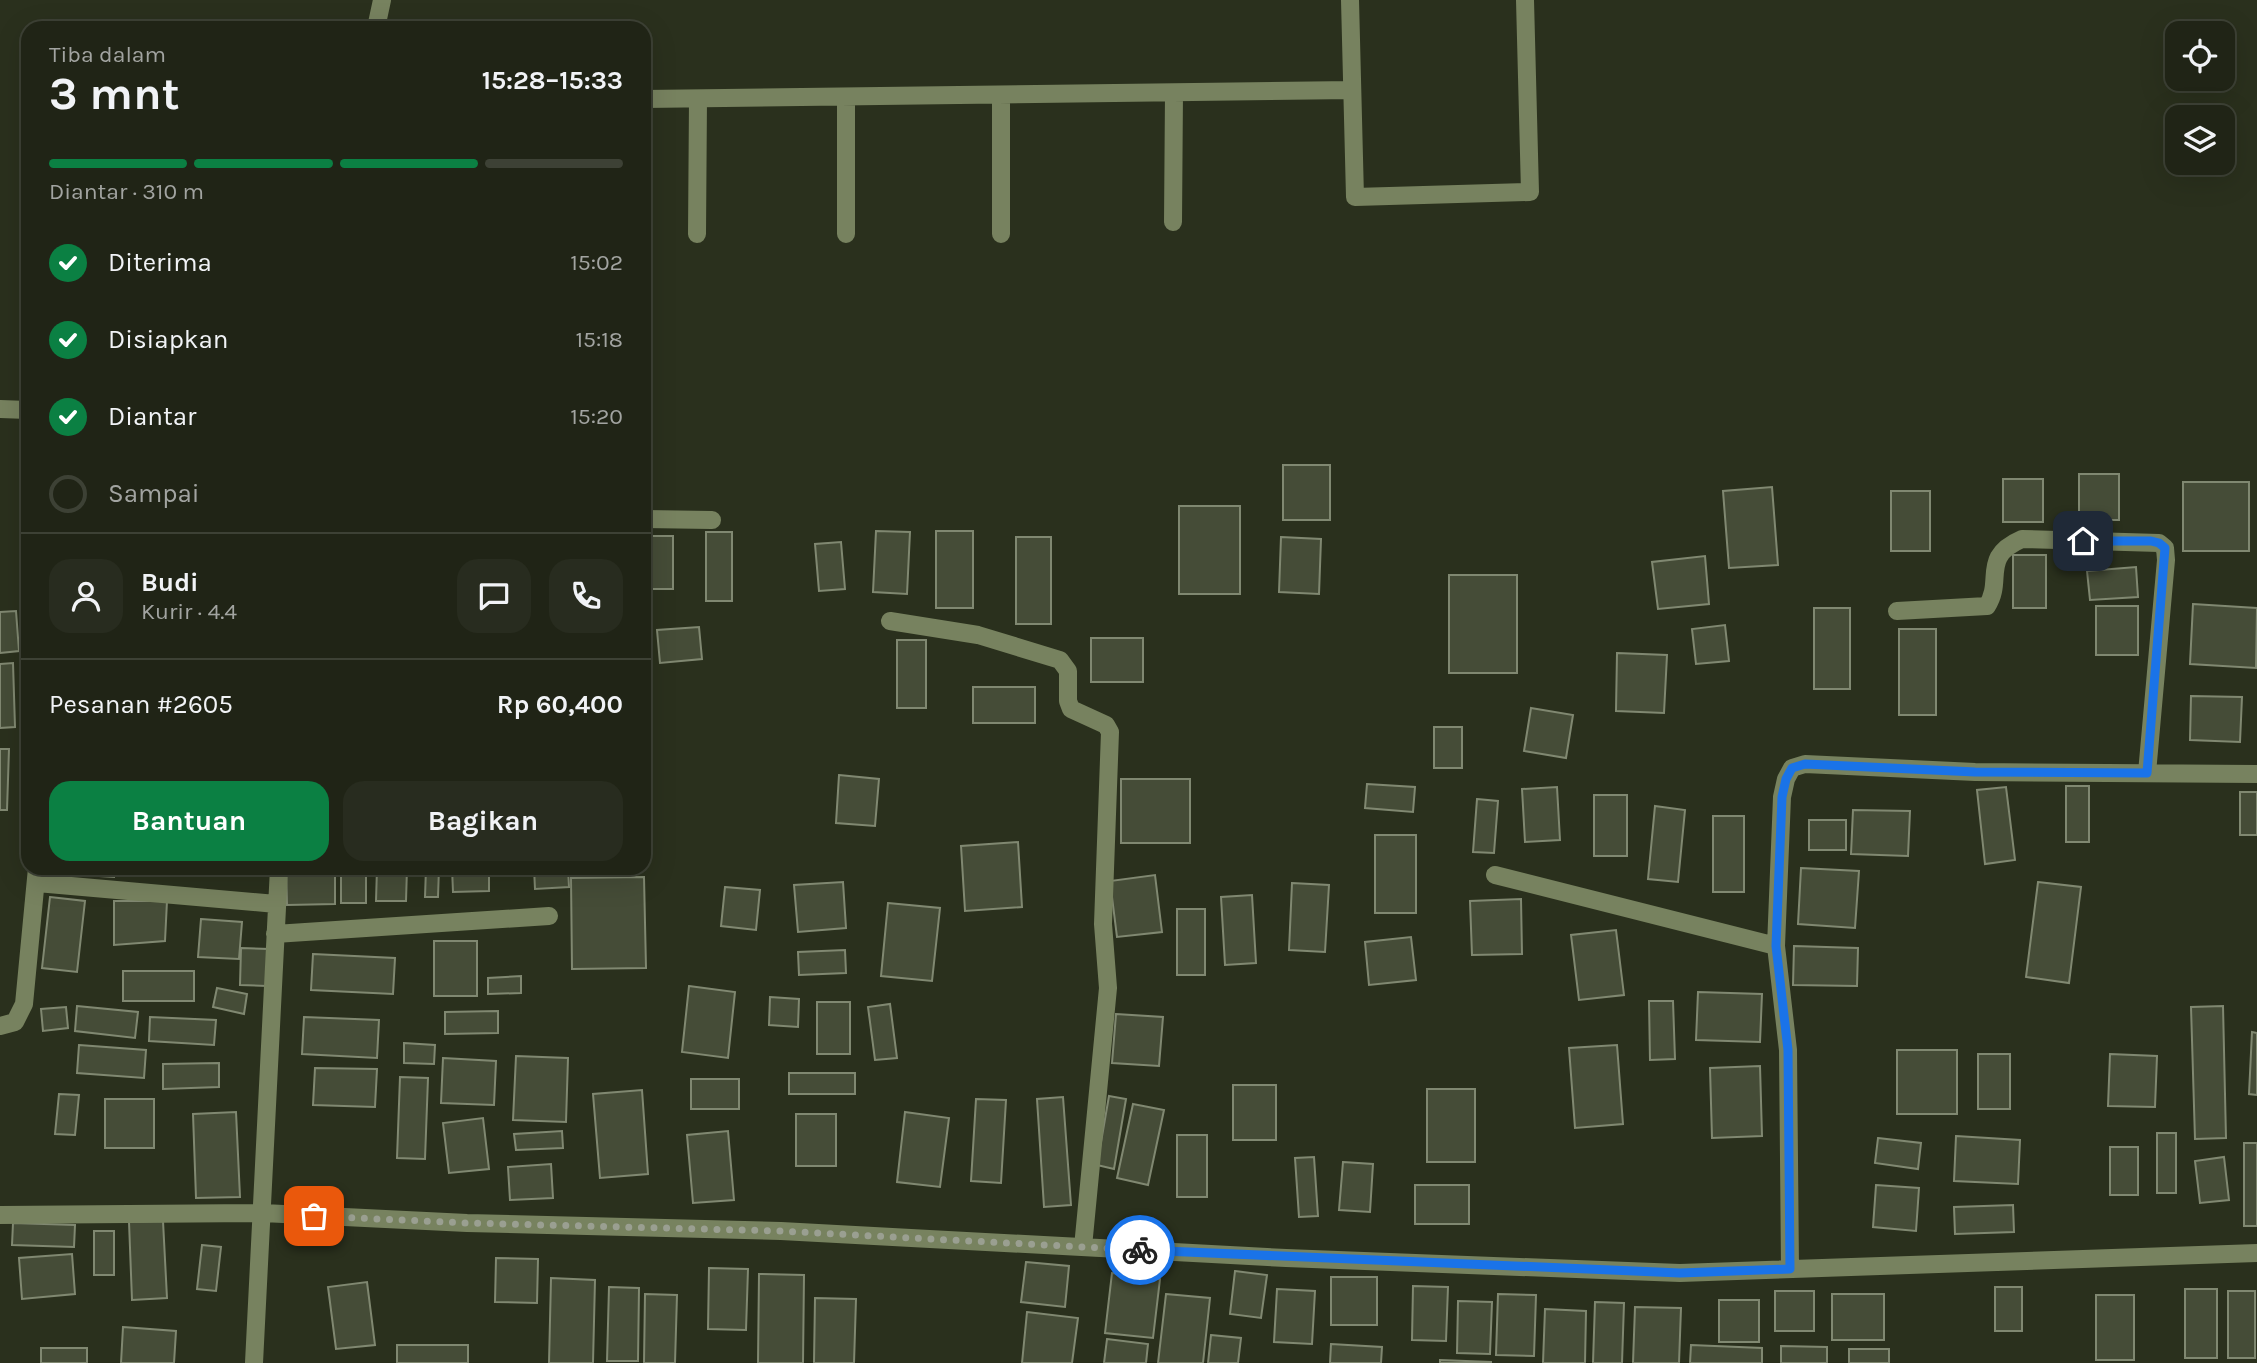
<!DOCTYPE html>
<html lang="id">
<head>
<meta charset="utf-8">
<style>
  :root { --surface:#202416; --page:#282c1f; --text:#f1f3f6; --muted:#a2a4a1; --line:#3d4135; --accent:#0b8043 }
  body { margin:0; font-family:Karla,sans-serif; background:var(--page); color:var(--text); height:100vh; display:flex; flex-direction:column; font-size:26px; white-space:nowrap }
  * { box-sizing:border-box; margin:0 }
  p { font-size:23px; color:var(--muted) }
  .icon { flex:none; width:38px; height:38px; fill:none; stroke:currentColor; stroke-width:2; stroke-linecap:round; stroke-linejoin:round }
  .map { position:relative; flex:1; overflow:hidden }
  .details { position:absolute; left:21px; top:21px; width:630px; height:854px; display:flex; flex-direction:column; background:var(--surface); border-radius:21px; box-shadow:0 7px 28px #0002,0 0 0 2px var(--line) }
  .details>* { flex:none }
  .buttons { position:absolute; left:2165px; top:21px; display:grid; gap:14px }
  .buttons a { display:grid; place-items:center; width:70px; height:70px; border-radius:14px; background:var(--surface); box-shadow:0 7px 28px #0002,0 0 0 2px var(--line); font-size:35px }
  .pin { position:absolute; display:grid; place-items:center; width:60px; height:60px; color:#fff; margin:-30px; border-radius:14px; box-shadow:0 4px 10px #0006 }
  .courier { position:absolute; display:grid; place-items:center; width:70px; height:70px; margin:-35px; border:5px solid #1a73e8; border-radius:50%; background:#fff; color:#222; box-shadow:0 2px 9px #0007 }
  .summary em { font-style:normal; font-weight:700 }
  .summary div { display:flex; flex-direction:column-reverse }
  .summary { display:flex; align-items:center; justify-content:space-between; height:119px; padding:0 28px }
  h1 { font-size:46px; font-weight:700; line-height:52px }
  .bar { display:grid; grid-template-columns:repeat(4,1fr); gap:10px 7px; align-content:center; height:84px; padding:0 28px }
  .bar i { height:9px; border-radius:5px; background:var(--line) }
  .bar .on { background:var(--accent) }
  .bar p { grid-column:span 4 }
  .line { display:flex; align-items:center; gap:18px; padding:0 28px; border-top:2px solid var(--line) }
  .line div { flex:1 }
  .round { display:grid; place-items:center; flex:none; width:74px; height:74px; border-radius:21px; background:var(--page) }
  ol { padding:0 28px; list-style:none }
  li { display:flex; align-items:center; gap:21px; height:77px }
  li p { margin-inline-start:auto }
  li .icon { padding:7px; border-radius:50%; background:var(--accent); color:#fff; stroke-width:4 }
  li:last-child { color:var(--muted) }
  li i { width:38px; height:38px; border:4px solid var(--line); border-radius:50% }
  .button { display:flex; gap:14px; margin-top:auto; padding:14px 28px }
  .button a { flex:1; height:80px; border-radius:21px; background:var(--accent); color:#fff; font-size:28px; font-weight:700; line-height:80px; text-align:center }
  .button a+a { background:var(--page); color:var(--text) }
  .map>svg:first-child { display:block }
  .building { fill:#454c37; stroke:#808871; stroke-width:2 }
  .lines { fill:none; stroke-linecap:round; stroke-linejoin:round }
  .minor { stroke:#77825f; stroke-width:18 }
  .done { stroke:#9a9f91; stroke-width:7; stroke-dasharray:0 12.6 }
  .route { stroke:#1a73e8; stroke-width:9 }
</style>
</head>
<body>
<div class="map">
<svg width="2257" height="1363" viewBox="0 0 2257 1363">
  <rect width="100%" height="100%" fill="#2a301d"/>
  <path class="building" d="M 1283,465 L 1330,465 L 1330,520 L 1283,520 Z
    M 2079,474 L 2119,474 L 2119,520 L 2079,520 Z
    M 2003,479 L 2043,479 L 2043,522 L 2003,522 Z
    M 2183,482 L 2249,482 L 2249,551 L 2183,551 Z
    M 1772,487 L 1778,565 L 1729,568 L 1723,491 Z
    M 1891,491 L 1930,491 L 1930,551 L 1891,551 Z
    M 1179,506 L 1240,506 L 1240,594 L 1179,594 Z
    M 876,531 L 910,532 L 907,594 L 873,592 Z
    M 936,531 L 973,531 L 973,608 L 936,608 Z
    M 706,532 L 732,532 L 732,601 L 706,601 Z
    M 644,536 L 673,536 L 673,589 L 644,589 Z
    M 1016,537 L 1051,537 L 1051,624 L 1016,624 Z
    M 1281,537 L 1321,539 L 1319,594 L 1279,592 Z
    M 841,542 L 845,589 L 819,591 L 815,544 Z
    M 2013,555 L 2046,555 L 2046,608 L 2013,608 Z
    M 1705,556 L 1709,604 L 1658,609 L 1652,562 Z
    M 2136,567 L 2138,597 L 2090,600 L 2087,571 Z
    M 1449,575 L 1517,575 L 1517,673 L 1449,673 Z
    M 2193,604 L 2257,608 L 2256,668 L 2190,664 Z
    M 2096,606 L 2138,606 L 2138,655 L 2096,655 Z
    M 1814,608 L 1850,608 L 1850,689 L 1814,689 Z
    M 16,611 L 19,651 L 0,653 L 0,612 Z
    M 1725,625 L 1729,661 L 1696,664 L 1692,629 Z
    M 699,627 L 702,659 L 660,663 L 657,630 Z
    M 1899,629 L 1936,629 L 1936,715 L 1899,715 Z
    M 1091,638 L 1143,638 L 1143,682 L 1091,682 Z
    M 897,640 L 926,640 L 926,708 L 897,708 Z
    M 1617,653 L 1667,655 L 1664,713 L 1616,711 Z
    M 13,663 L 15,727 L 0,728 L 0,664 Z
    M 973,687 L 1035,687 L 1035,723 L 973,723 Z
    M 2191,696 L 2242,697 L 2240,742 L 2190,740 Z
    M 1531,708 L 1573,715 L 1566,758 L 1524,751 Z
    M 1434,727 L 1462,727 L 1462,768 L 1434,768 Z
    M 0,749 L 9,749 L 7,810 L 0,810 Z
    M 839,775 L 879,779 L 875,826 L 836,823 Z
    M 1121,779 L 1190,779 L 1190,843 L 1121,843 Z
    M 1367,784 L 1415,787 L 1413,812 L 1365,808 Z
    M 2066,786 L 2089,786 L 2089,842 L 2066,842 Z
    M 1557,787 L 1560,840 L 1525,842 L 1522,789 Z
    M 2006,787 L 2015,860 L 1985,864 L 1977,790 Z
    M 2240,792 L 2257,792 L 2257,835 L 2240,835 Z
    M 1594,795 L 1627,795 L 1627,856 L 1594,856 Z
    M 1477,799 L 1498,801 L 1494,853 L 1473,852 Z
    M 1655,806 L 1685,810 L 1678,882 L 1648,879 Z
    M 1853,810 L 1910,811 L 1908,856 L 1851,854 Z
    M 1713,816 L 1744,816 L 1744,892 L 1713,892 Z
    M 1809,820 L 1846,820 L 1846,850 L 1809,850 Z
    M 1375,835 L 1416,835 L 1416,913 L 1375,913 Z
    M 1018,842 L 1022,907 L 965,911 L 961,846 Z
    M 51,868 L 114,868 L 114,877 L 51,873 Z
    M 286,868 L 335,868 L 335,904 L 287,905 Z
    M 341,868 L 366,868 L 366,903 L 341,903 Z
    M 377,868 L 407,868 L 406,901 L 376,901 Z
    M 426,868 L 439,868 L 438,897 L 425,897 Z
    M 452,868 L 489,868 L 489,891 L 453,892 Z
    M 534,868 L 568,868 L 569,887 L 535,889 Z
    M 1801,868 L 1859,871 L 1855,928 L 1798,924 Z
    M 1155,875 L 1162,932 L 1117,937 L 1110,881 Z
    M 644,877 L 646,968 L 572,969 L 571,878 Z
    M 843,882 L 846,928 L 798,932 L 794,885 Z
    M 2038,882 L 2081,887 L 2069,983 L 2026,977 Z
    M 1292,883 L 1329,885 L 1325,952 L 1289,950 Z
    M 725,887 L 760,890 L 756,930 L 721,926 Z
    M 1252,895 L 1256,963 L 1225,965 L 1221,897 Z
    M 50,897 L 85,901 L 77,972 L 42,968 Z
    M 1521,899 L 1522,954 L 1472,955 L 1470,901 Z
    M 114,901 L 167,901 L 165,941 L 114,945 Z
    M 888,903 L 940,908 L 932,981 L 881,976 Z
    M 1177,909 L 1205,909 L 1205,975 L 1177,975 Z
    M 201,919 L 242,922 L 239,959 L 198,957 Z
    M 1616,930 L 1624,995 L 1579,1000 L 1571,935 Z
    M 1411,937 L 1416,980 L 1369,985 L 1365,942 Z
    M 434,941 L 477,941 L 477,996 L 434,996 Z
    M 1794,946 L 1858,948 L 1857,986 L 1793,985 Z
    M 241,948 L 269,949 L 267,986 L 240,985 Z
    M 845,950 L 846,973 L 799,975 L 798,952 Z
    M 313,954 L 395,958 L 393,994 L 311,990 Z
    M 123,971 L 194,971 L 194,1001 L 123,1001 Z
    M 521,976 L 521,993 L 488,994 L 488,978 Z
    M 689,986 L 735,992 L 728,1058 L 682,1052 Z
    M 217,988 L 247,994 L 244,1014 L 213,1007 Z
    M 1698,992 L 1762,994 L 1760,1042 L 1696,1040 Z
    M 770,997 L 799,999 L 798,1027 L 769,1025 Z
    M 1649,1001 L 1673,1001 L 1675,1059 L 1650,1060 Z
    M 817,1002 L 850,1002 L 850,1054 L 817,1054 Z
    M 890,1004 L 897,1058 L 875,1060 L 868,1007 Z
    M 77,1006 L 138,1012 L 135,1038 L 75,1031 Z
    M 2223,1006 L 2226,1138 L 2195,1139 L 2191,1007 Z
    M 66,1007 L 68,1028 L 43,1031 L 41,1009 Z
    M 498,1011 L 498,1033 L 445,1034 L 445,1012 Z
    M 1116,1014 L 1163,1017 L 1159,1066 L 1112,1063 Z
    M 150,1017 L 216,1020 L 214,1045 L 149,1041 Z
    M 304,1017 L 379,1020 L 377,1058 L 302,1054 Z
    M 2252,1032 L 2257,1033 L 2257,1095 L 2249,1094 Z
    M 404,1043 L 435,1045 L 434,1064 L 404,1063 Z
    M 79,1045 L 146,1050 L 144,1078 L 77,1073 Z
    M 1617,1045 L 1623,1124 L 1575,1128 L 1569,1048 Z
    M 1897,1050 L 1957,1050 L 1957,1114 L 1897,1114 Z
    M 1978,1054 L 2010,1054 L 2010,1109 L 1978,1109 Z
    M 2110,1054 L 2157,1056 L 2155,1107 L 2108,1106 Z
    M 516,1056 L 568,1058 L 566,1122 L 513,1120 Z
    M 443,1058 L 496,1061 L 494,1105 L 441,1103 Z
    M 219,1063 L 219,1087 L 163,1089 L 163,1064 Z
    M 1760,1066 L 1762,1136 L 1712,1138 L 1710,1068 Z
    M 315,1068 L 377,1069 L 375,1107 L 313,1105 Z
    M 789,1073 L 855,1073 L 855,1094 L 789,1094 Z
    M 400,1077 L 428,1078 L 425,1159 L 397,1158 Z
    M 691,1079 L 739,1079 L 739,1109 L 691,1109 Z
    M 1233,1085 L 1276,1085 L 1276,1140 L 1233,1140 Z
    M 1427,1089 L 1475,1089 L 1475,1162 L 1427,1162 Z
    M 642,1090 L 648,1174 L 600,1178 L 593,1094 Z
    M 59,1094 L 79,1095 L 75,1135 L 55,1134 Z
    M 1109,1096 L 1126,1099 L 1114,1169 L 1097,1165 Z
    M 1063,1097 L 1071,1205 L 1044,1207 L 1037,1099 Z
    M 105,1099 L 154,1099 L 154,1148 L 105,1148 Z
    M 976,1099 L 1006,1100 L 1001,1183 L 971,1181 Z
    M 1133,1104 L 1164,1110 L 1148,1185 L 1117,1178 Z
    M 236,1112 L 240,1197 L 196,1198 L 193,1114 Z
    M 905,1112 L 949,1118 L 940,1187 L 897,1182 Z
    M 796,1114 L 836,1114 L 836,1166 L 796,1166 Z
    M 483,1118 L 489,1169 L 449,1173 L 443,1123 Z
    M 562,1131 L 563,1148 L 516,1150 L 514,1134 Z
    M 728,1131 L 734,1200 L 693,1203 L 687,1135 Z
    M 2157,1133 L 2176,1133 L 2176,1193 L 2157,1193 Z
    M 1177,1135 L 1207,1135 L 1207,1197 L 1177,1197 Z
    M 1956,1136 L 2020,1140 L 2018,1184 L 1954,1181 Z
    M 1878,1138 L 1921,1143 L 1918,1169 L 1875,1163 Z
    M 2244,1143 L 2257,1143 L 2257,1226 L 2244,1226 Z
    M 2110,1147 L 2138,1147 L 2138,1195 L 2110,1195 Z
    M 1314,1157 L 1318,1216 L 1299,1217 L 1295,1158 Z
    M 2224,1157 L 2229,1200 L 2200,1203 L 2195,1161 Z
    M 1343,1162 L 1373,1164 L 1370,1212 L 1339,1210 Z
    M 551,1164 L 553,1198 L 510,1200 L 508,1167 Z
    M 1415,1185 L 1469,1185 L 1469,1224 L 1415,1224 Z
    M 1876,1185 L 1919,1188 L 1916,1231 L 1873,1227 Z
    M 2013,1205 L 2014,1232 L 1955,1234 L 1954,1207 Z
    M 163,1221 L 167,1298 L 132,1300 L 129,1222 Z
    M 13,1223 L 75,1225 L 74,1247 L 12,1245 Z
    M 94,1231 L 114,1231 L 114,1275 L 94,1275 Z
    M 202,1245 L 221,1247 L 216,1291 L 197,1289 Z
    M 72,1254 L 75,1294 L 22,1299 L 19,1258 Z
    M 496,1258 L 538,1259 L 537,1303 L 495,1302 Z
    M 1026,1262 L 1069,1266 L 1065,1307 L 1021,1302 Z
    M 709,1268 L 748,1269 L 746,1330 L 708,1329 Z
    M 1235,1271 L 1267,1275 L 1261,1318 L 1230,1314 Z
    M 1112,1273 L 1160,1279 L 1153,1338 L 1105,1333 Z
    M 759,1274 L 804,1275 L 803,1363 L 758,1363 Z
    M 1331,1277 L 1377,1277 L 1377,1325 L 1331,1325 Z
    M 551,1278 L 595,1280 L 593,1363 L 549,1363 Z
    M 367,1282 L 375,1345 L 336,1349 L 328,1287 Z
    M 1413,1286 L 1448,1287 L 1446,1341 L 1412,1340 Z
    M 609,1287 L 639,1288 L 638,1361 L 607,1361 Z
    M 1995,1287 L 2022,1287 L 2022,1331 L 1995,1331 Z
    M 1277,1289 L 1315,1291 L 1312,1344 L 1274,1342 Z
    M 2185,1289 L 2217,1289 L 2217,1358 L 2185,1358 Z
    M 1775,1291 L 1814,1291 L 1814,1331 L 1775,1331 Z
    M 2228,1291 L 2255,1291 L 2255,1358 L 2228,1358 Z
    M 645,1294 L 677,1295 L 675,1363 L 644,1363 Z
    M 1166,1294 L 1210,1298 L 1203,1363 L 1158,1363 Z
    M 1498,1294 L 1536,1295 L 1534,1356 L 1496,1355 Z
    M 1832,1294 L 1884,1294 L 1884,1340 L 1832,1340 Z
    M 2096,1295 L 2134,1295 L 2134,1360 L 2096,1360 Z
    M 815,1298 L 856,1299 L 854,1363 L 814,1363 Z
    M 1719,1300 L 1759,1300 L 1759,1342 L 1719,1342 Z
    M 1458,1301 L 1492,1302 L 1490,1354 L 1457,1353 Z
    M 1595,1302 L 1624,1303 L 1622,1363 L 1593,1363 Z
    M 1635,1307 L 1681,1308 L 1679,1363 L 1633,1363 Z
    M 1545,1309 L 1586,1311 L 1585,1363 L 1543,1363 Z
    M 1027,1312 L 1078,1318 L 1072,1363 L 1022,1363 Z
    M 123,1327 L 176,1331 L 174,1363 L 121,1363 Z
    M 1211,1335 L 1241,1338 L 1238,1363 L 1208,1363 Z
    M 1107,1339 L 1148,1344 L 1146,1363 L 1104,1363 Z
    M 1331,1344 L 1382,1347 L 1381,1363 L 1330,1363 Z
    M 397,1345 L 468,1345 L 468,1363 L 397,1363 Z
    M 1691,1345 L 1762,1348 L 1762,1363 L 1690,1363 Z
    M 1781,1346 L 1827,1347 L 1827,1363 L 1781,1363 Z
    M 41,1348 L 87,1348 L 87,1363 L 41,1363 Z
    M 1849,1349 L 1889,1349 L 1889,1363 L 1849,1363 Z
    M 1440,1360 L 1491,1362 L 1491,1363 L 1440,1363 Z"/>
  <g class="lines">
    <path class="minor" d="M 1350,0 L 1355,197 L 1530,192 L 1525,0
      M 376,28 L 382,0
      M 1001,95 L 1001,234
      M 846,97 L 846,234
      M 644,99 L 1352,90
      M 1173,222 L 1174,93
      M 697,234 L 698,99
      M 0,409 L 28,410
      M 644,519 L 712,520
      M 1897,611 L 1987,606 C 2004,580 1980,557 2022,539 L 2159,543 L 2165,548 L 2166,560 L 2147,773
      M 890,621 L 978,635 L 1060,660 L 1068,671 L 1068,701 L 1071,709 L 1106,725 L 1110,732 L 1103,924 L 1108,988 L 1083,1247
      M 1495,875 L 1776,946
      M 37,883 L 276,904
      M 275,934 L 549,916
      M 0,1026 L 15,1022 L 24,1004 L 37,868
      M 0,1215 L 263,1213 L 467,1223 L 781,1231 L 1286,1258 L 1680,1273 L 2257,1253
      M 1790,1269 L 1788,1050 L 1776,946 L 1782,797 L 1786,779 L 1792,768 L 1805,764 L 1975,772 L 2257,774
      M 254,1363 L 279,868"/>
  </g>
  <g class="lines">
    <path class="done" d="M 314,1216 L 467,1223 L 780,1231 L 1140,1250"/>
    <path class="route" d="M 1140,1250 L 1680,1273 L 1790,1269 L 1788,1050 L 1776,946 L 1782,797 L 1786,779 L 1792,768 L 1805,764 L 1975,772 L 2147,773 L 2165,548 L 2159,543 L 2151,541 L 2083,541"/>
  </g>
</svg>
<div class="buttons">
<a><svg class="icon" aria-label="locate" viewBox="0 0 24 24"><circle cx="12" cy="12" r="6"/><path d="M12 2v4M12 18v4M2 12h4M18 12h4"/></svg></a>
<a><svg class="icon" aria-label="layers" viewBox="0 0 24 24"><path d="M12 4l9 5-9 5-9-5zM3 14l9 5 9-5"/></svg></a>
</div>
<div class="pin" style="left:314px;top:1216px;background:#ea580c"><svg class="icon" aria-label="bag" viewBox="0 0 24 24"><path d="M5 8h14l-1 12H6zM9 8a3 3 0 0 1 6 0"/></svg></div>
<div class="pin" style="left:2083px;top:541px;background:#1f2937"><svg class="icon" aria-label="home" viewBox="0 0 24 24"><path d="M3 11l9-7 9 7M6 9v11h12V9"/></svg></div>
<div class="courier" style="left:1140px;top:1250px"><svg class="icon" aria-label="bike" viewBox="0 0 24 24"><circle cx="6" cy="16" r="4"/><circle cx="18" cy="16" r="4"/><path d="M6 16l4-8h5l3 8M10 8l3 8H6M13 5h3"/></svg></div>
<section class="details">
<div class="summary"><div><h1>3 mnt</h1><p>Tiba dalam</p></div><em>15:28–15:33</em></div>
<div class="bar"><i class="on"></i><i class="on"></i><i class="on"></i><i></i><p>Diantar · 310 m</p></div>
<ol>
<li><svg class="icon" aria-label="check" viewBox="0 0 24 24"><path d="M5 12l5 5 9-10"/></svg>Diterima<p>15:02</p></li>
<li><svg class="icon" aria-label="check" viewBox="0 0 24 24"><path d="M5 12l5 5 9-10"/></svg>Disiapkan<p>15:18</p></li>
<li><svg class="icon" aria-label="check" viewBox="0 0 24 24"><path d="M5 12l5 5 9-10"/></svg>Diantar<p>15:20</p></li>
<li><i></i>Sampai</li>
</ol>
<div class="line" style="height:126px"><a class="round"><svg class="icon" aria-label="person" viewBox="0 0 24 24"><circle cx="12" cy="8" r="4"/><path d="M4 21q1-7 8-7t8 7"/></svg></a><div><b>Budi</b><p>Kurir · 4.4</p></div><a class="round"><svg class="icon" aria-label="chat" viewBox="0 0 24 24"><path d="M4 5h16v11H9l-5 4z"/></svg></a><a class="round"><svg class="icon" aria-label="phone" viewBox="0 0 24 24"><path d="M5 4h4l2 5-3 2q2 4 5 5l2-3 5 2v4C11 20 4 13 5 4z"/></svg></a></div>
<div class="line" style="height:91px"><div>Pesanan #2605</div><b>Rp 60,400</b></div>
<div class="button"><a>Bantuan</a><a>Bagikan</a></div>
</section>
</div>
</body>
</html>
